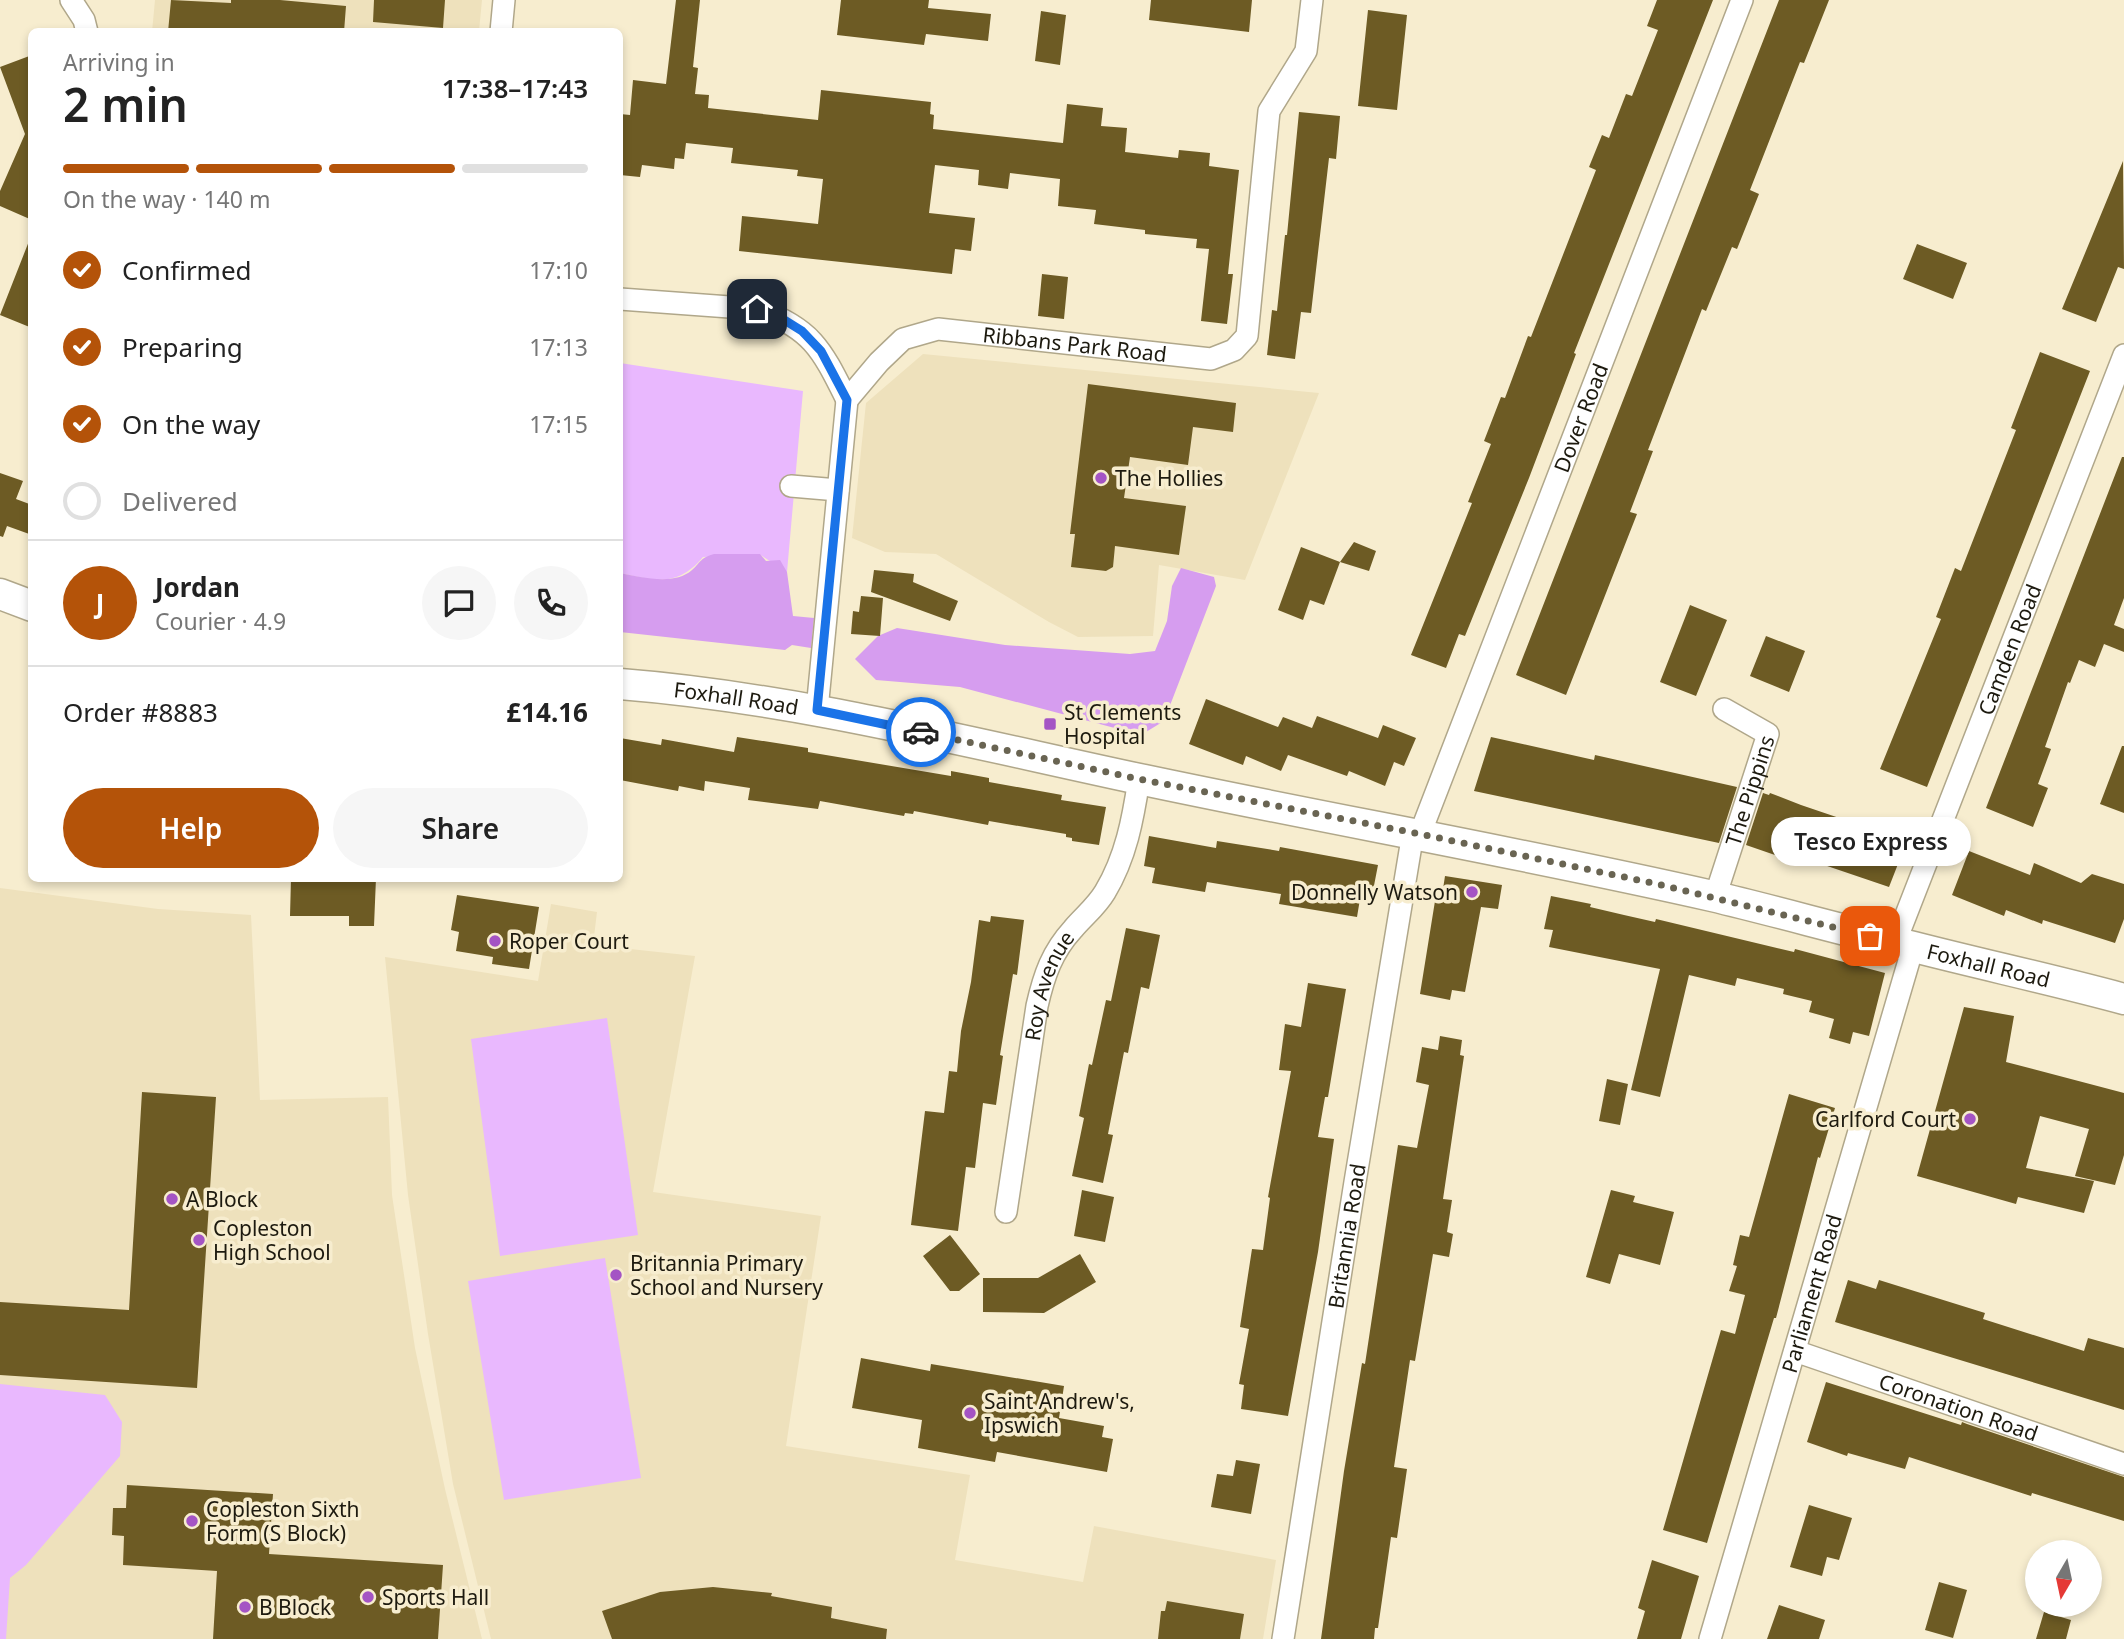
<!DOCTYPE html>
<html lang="en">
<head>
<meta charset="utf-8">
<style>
  :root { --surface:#fff; --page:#f6f6f6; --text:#222; --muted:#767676; --line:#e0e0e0; --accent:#b45309 }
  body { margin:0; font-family:"Noto Sans",sans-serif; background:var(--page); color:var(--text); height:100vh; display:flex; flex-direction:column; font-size:26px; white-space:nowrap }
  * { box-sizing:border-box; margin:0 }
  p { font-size:23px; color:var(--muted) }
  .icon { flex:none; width:38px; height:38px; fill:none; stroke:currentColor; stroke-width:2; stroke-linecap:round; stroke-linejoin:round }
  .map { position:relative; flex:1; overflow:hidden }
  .sheet { position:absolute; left:28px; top:28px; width:595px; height:854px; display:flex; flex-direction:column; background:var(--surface); border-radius:10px; box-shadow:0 4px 10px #0003 }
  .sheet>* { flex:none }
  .needle { width:46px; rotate:189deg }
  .buttons { position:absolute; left:2025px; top:1540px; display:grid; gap:14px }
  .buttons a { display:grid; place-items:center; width:77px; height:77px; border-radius:50%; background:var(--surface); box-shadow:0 4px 10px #0003; font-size:35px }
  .pin { position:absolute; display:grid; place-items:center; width:60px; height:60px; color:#fff; margin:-30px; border-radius:14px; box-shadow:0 4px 10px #0006 }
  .courier { position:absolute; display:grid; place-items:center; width:70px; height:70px; margin:-35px; border:5px solid #1a73e8; border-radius:50%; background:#fff; color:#222; box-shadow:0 2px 9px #0007 }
  .bubble { position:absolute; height:49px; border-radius:24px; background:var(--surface); box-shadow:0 4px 10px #0003; font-size:23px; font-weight:600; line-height:49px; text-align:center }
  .overview em { font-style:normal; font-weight:600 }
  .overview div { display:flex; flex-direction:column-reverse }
  .overview { display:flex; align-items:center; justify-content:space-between; height:119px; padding:0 35px }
  h1 { font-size:46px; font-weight:600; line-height:52px }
  .bar { display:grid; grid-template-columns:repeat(4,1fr); gap:10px 7px; align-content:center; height:84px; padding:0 35px }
  .bar i { height:9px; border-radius:5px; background:var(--line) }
  .bar .on { background:var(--accent) }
  .bar p { grid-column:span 4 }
  .line { display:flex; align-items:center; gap:18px; padding:0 35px; border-top:2px solid var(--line) }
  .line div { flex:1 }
  .round { display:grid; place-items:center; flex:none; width:74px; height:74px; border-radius:37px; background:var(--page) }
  ol { padding:0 35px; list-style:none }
  li { display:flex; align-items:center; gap:21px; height:77px }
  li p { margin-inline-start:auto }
  li .icon { padding:7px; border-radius:50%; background:var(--accent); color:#fff; stroke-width:4 }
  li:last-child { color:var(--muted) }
  li i { width:38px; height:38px; border:4px solid var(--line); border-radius:50% }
  .action { display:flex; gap:14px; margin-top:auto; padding:14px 35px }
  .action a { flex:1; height:80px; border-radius:42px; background:var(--accent); color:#fff; font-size:28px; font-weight:600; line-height:80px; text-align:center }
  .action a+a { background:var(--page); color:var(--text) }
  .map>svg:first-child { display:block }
  .built { fill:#eee1bc }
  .green { fill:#e9b8fe }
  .forest { fill:#d69def }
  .building { fill:#6d5b24 }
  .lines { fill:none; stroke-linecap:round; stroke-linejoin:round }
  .street-casing { stroke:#b0a78a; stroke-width:24 }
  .secondary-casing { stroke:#b0a78a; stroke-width:33 }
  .street { stroke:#fff; stroke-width:21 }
  .secondary { stroke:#fff; stroke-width:30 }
  .done { stroke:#696452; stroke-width:7; stroke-dasharray:0 12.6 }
  .route { stroke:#1a73e8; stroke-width:9 }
  .poi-dot { fill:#a454c4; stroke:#f7edcf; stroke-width:2.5 }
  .labels { text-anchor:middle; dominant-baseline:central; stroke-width:7; stroke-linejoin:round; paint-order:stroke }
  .street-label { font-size:21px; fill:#1d1a0f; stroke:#f7edcf }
  .poi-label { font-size:21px; fill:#1d1a0f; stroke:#f7edcf; text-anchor:start }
</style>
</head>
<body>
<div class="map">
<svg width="2124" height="1639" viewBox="0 0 2124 1639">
  <rect width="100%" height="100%" fill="#f7edcf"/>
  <path class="built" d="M 155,0 L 482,0 L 479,31 L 152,32 Z
    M 923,354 L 1319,393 L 1245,580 L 1159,565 L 1153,636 L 1078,637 L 1049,622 L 936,554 L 885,552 L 852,538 L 866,403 Z
    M 0,888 L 158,909 L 251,915 L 260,1100 L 388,1097 L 392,1195 L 415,1348 L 445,1489 L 482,1639 L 0,1639 Z
    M 551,904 L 597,912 L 593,945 L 695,956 L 653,1192 L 821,1216 L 786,1446 L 970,1475 L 955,1560 L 1083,1582 L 1094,1526 L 1276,1560 L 1263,1639 L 491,1639 L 453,1484 L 428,1334 L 408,1195 L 385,957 L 538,981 Z"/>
  <path class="green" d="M 620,363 L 803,391 L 787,572 L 759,554 L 703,557 C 678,587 655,581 620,573 Z
    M 607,1018 L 638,1235 L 500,1256 L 471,1039 Z
    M 605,1258 L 641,1478 L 504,1500 L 468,1281 Z
    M 0,1384 L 105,1395 L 122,1422 L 120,1456 L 26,1565 L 10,1578 L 6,1639 L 0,1639 Z"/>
  <path class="forest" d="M 714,554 L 760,554 L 766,561 L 780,560 L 787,572 L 793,616 L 814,618 L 811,648 L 792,645 L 785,650 L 620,632 L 620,573 C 641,577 674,586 692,570 C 702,561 700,558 714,554 Z
    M 1181,568 L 1214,577 L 1216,586 L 1164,721 L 1141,735 L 960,687 L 876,680 L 855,659 L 878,636 L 897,628 L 1005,645 L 1130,654 L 1155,651 L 1167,621 L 1172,586 Z"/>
  <path class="building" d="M 171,0 L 231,3 L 231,0 L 280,0 L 346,6 L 344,32 L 168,32 Z
    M 374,0 L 445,0 L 443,28 L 373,22 Z
    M 676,0 L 700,0 L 693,67 L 698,68 L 695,94 L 709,95 L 708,108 L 818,120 L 821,90 L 931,102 L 930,114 L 934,115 L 933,129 L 1063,143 L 1067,104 L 1103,108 L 1101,126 L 1127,128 L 1125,152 L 1178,158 L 1179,150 L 1210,153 L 1209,166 L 1239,170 L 1228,274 L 1233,274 L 1227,324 L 1201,321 L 1209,249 L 1196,248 L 1197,239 L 1145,234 L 1145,230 L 1094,224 L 1096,210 L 1058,206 L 1060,179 L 1010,173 L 1008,189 L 978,185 L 979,170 L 935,165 L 929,213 L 975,218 L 971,251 L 955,249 L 952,274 L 739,251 L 742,216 L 818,224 L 823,179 L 797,176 L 798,170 L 731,163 L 733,148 L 686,143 L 684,159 L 675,158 L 674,169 L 642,165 L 640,177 L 620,175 L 620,114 L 630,115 L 633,80 L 666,84 Z
    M 841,0 L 929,0 L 928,8 L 991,14 L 988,41 L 926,34 L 924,45 L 837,35 Z
    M 1151,0 L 1252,0 L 1249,32 L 1149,20 Z
    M 1657,0 L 1713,0 L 1574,353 L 1576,354 L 1529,478 L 1465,636 L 1459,634 L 1446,668 L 1411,655 L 1472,503 L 1468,502 L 1491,444 L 1484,441 L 1501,397 L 1505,398 L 1528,336 L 1531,337 L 1596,170 L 1589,167 L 1602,135 L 1609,138 L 1626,94 L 1632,96 L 1658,30 L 1647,26 Z
    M 1779,0 L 1829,0 L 1804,63 L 1800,62 L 1750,190 L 1759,194 L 1737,249 L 1732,247 L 1706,311 L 1702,309 L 1648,450 L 1653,451 L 1630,512 L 1637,514 L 1566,695 L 1516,675 Z
    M 1368,10 L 1407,15 L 1397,110 L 1358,106 Z
    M 1041,11 L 1066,15 L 1060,65 L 1035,61 Z
    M 32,55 L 32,220 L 0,206 L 0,191 L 25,134 L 0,67 Z
    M 1299,112 L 1340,116 L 1336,159 L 1329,158 L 1311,313 L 1301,312 L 1295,359 L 1267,355 L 1272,310 L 1277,311 L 1285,235 L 1287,235 Z
    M 2123,161 L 2124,269 L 2118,267 L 2096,322 L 2062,309 Z
    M 31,236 L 32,237 L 32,328 L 0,315 Z
    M 1917,244 L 1967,263 L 1953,299 L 1903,279 Z
    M 1042,274 L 1068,277 L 1064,319 L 1038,316 Z
    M 2040,352 L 2090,371 L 1927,787 L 1880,769 L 1941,619 L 1936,617 L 1955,568 L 1961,571 L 2016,430 L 2011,428 Z
    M 1088,384 L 1236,403 L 1233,432 L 1193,427 L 1188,465 L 1130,457 L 1124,498 L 1186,506 L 1179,555 L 1115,546 L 1113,567 L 1106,571 L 1071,567 L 1075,534 L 1070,534 Z
    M 2122,457 L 2124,457 L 2124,598 L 2114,625 L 2124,629 L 2124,652 L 2104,644 L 2095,667 L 2079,660 L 2070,683 L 2068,682 L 2045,747 L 2051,749 L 2038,784 L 2048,788 L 2033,827 L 1986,808 Z
    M 0,473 L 23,481 L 16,499 L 32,505 L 32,535 L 7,526 L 3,537 L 0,536 Z
    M 1354,542 L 1376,551 L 1369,571 L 1340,562 Z
    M 1301,547 L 1340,562 L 1324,605 L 1310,600 L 1303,620 L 1278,610 Z
    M 874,570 L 914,574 L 913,582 L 958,601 L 950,621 L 871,592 Z
    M 861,596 L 883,598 L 880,636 L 851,634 L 853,611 L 859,612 Z
    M 1690,605 L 1727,620 L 1696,696 L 1660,682 Z
    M 1766,636 L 1805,651 L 1789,692 L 1750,676 Z
    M 1206,699 L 1278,727 L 1283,717 L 1312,728 L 1317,716 L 1378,738 L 1383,725 L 1416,738 L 1404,766 L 1394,762 L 1385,786 L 1349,771 L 1347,776 L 1288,755 L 1281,771 L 1246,756 L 1243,765 L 1189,744 Z
    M 737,737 L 808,748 L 808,752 L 951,776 L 951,771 L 989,778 L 989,782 L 1062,795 L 1061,800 L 1106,807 L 1099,845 L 1072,841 L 1072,838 L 1066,837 L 1066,834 L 989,821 L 988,825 L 914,811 L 913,814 L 905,813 L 904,816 L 820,801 L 818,809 L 748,800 L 750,788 L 705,781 L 704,791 L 679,786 L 678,791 L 620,780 L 620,738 L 661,745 L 662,739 L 734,752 Z
    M 1491,737 L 1594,760 L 1595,755 L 1737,787 L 1719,843 L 1474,791 Z
    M 2122,746 L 2124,746 L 2124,813 L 2100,804 Z
    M 1763,793 L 1769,795 L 1770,793 L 1801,805 L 1907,841 L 1889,887 L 1783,851 L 1781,857 L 1746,845 Z
    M 1149,836 L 1216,848 L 1217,841 L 1279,851 L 1280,847 L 1378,865 L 1371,901 L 1360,899 L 1357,917 L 1279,904 L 1281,894 L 1237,887 L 1207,882 L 1205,892 L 1152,883 L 1155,868 L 1144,866 Z
    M 1969,851 L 2030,875 L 2034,863 L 2081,883 L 2092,874 L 2124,884 L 2124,919 L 2115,943 L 2043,920 L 2042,924 L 2006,910 L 2004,916 L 1952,895 Z
    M 1445,876 L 1502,885 L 1498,909 L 1481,907 L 1465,992 L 1452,990 L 1450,1000 L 1420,994 L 1435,901 L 1441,902 Z
    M 291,878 L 376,878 L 374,926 L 349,926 L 349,916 L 290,916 Z
    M 457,895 L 539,907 L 529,969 L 492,964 L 493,957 L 456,951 L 459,932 L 451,930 Z
    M 1551,896 L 1591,904 L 1590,907 L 1624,915 L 1655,922 L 1656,919 L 1794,952 L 1795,949 L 1885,973 L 1869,1036 L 1853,1032 L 1850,1044 L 1829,1038 L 1834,1019 L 1809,1012 L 1812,1001 L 1783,994 L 1784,989 L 1737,978 L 1735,986 L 1689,975 L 1660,1097 L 1631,1090 L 1660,969 L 1549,947 L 1553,930 L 1544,929 Z
    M 991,916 L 1024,920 L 1017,975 L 1013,974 L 1000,1055 L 1003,1056 L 996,1105 L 983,1103 L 975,1168 L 966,1167 L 958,1231 L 911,1225 L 925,1111 L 944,1113 L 949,1071 L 957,1072 L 961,1031 L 971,982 L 979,920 L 990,922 Z
    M 1126,928 L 1160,935 L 1149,989 L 1141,987 L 1128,1053 L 1124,1052 L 1108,1134 L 1113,1135 L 1103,1183 L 1072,1176 L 1084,1118 L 1079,1116 L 1089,1064 L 1092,1065 L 1106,1000 L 1111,1001 Z
    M 1308,983 L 1346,989 L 1328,1097 L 1325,1097 L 1318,1137 L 1334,1139 L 1318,1252 L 1288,1416 L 1241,1409 L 1244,1385 L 1239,1384 L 1249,1329 L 1240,1327 L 1252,1249 L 1263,1250 L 1270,1198 L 1268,1197 L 1291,1071 L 1279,1070 L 1285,1024 L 1301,1027 Z
    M 1964,1007 L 2014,1016 L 2006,1062 L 2124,1093 L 2124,1155 L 2115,1185 L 2075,1176 L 2089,1129 L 2040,1116 L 2026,1168 L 2094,1181 L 2084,1213 L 2018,1197 L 2016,1204 L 1917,1176 Z
    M 1440,1036 L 1462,1040 L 1460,1055 L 1464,1056 L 1443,1199 L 1452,1200 L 1447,1232 L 1453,1234 L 1449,1257 L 1433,1254 L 1415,1361 L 1410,1360 L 1394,1467 L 1407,1469 L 1397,1538 L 1391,1537 L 1378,1628 L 1375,1628 L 1374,1639 L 1321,1639 L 1344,1471 L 1362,1363 L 1365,1364 L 1398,1145 L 1417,1148 L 1429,1085 L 1416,1082 L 1422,1047 L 1438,1050 Z
    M 1607,1079 L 1628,1084 L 1620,1125 L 1599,1121 Z
    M 142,1092 L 216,1097 L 197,1388 L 0,1375 L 0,1302 L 129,1310 Z
    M 1789,1094 L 1835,1108 L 1820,1158 L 1818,1157 L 1776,1318 L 1774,1318 L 1707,1543 L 1663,1530 L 1721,1330 L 1735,1334 L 1745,1295 L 1729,1291 L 1737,1266 L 1733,1265 L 1740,1235 L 1749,1237 Z
    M 1082,1190 L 1114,1197 L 1105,1242 L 1074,1236 Z
    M 1611,1190 L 1635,1196 L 1633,1202 L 1674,1212 L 1660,1265 L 1619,1254 L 1610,1284 L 1586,1277 Z
    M 950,1235 L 980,1274 L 959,1291 L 950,1291 L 923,1256 Z
    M 1080,1254 L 1096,1282 L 1044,1313 L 983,1312 L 983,1278 L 1038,1278 Z
    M 1848,1280 L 1876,1289 L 1879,1280 L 1985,1313 L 1983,1319 L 2084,1351 L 2088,1338 L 2124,1348 L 2124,1410 L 1835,1322 Z
    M 861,1358 L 930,1371 L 931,1364 L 1064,1386 L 1059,1418 L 1104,1426 L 1102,1437 L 1113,1439 L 1107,1472 L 997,1452 L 995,1462 L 918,1448 L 922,1420 L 852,1408 Z
    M 1826,1382 L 1961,1425 L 1962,1422 L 1967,1424 L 2124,1477 L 2124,1521 L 2032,1493 L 2031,1496 L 1909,1457 L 1905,1469 L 1848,1453 L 1847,1456 L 1807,1442 Z
    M 1236,1460 L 1260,1464 L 1251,1514 L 1211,1507 L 1217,1474 L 1233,1476 Z
    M 127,1485 L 273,1494 L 269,1554 L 443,1565 L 438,1639 L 213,1639 L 217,1571 L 123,1565 L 124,1536 L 112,1535 L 113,1508 L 126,1508 Z
    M 1809,1505 L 1852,1518 L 1839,1560 L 1827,1557 L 1822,1576 L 1790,1567 Z
    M 1652,1560 L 1699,1576 L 1681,1639 L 1637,1639 L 1645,1611 L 1638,1608 Z
    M 1939,1582 L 1967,1590 L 1953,1638 L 1925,1630 Z
    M 713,1587 L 772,1593 L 771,1596 L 832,1607 L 831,1618 L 887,1629 L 886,1639 L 612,1639 L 602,1611 L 660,1592 Z
    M 1167,1601 L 1244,1614 L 1240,1639 L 1158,1639 L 1161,1611 L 1165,1611 Z
    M 1779,1605 L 1825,1620 L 1819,1639 L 1767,1639 Z
    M 2044,1612 L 2071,1620 L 2066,1639 L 2036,1639 Z"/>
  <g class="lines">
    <g class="street-casing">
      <g id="street">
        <path d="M 71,0 L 84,20 L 87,32"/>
        <path d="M 501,32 L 504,0"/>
        <path d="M 620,299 L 757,309 C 812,328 822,350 847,400"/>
        <path id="s1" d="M 847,400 L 879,362 L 903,339 L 938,329 L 1211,359 L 1234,350 L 1247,336 L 1269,111 L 1306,51 L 1312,0"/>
        <path d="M 791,486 L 838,490"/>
        <path d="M 817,710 L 847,400"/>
        <path id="s2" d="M 1420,834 L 1742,0"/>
        <path id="s3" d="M 1715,897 L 1768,734 L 1724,709"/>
        <path id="s4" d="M 1895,943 L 2124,355"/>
        <path id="s5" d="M 1006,1212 L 1037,1006 C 1044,975 1052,952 1073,929 C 1084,916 1096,907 1105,892 C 1126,857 1133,819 1139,779"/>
        <path id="s6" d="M 1795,1351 L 2124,1464"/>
        <path id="s7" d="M 1283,1639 L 1355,1182 L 1413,833"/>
        <path id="s8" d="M 1710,1639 L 1913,947"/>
      </g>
    </g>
    <g class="secondary-casing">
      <g id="secondary">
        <path d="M 0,594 L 32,606"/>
        <path id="s9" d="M 620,684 C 797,698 970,743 1144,780 C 1333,820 1523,853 1712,896 C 1779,912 1846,931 1914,947 C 1984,965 2054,980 2124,999"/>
      </g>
    </g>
    <use href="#street" class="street"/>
    <use href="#secondary" class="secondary"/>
  </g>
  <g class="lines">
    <path class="done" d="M 921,732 L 1139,779 L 1420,834 L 1657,884 L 1870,936"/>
    <path class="route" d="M 757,309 L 778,316 L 802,331 L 821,351 L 847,400 L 817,710 L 921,732"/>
  </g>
  <g class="poi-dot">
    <circle cx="1101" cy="478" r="7"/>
    <rect x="1043" y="717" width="14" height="14" rx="3.5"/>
    <circle cx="1472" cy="892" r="7"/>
    <circle cx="495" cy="941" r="7"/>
    <circle cx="1970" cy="1119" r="7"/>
    <circle cx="172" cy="1199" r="7"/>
    <circle cx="199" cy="1240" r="7"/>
    <circle cx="616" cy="1275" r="7"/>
    <circle cx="970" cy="1413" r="7"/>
    <circle cx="192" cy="1521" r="7"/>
    <circle cx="368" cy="1597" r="7"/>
    <circle cx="245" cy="1607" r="7"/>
  </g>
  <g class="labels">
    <g class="street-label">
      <text stroke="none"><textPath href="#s1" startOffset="257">Ribbans Park Road</textPath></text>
      <text stroke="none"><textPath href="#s2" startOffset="446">Dover Road</textPath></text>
      <text stroke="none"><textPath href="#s4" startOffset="315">Camden Road</textPath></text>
      <text stroke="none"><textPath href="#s9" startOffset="117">Foxhall Road</textPath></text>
      <text stroke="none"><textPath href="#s3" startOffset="112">The Pippins</textPath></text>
      <text stroke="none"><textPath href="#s9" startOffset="1398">Foxhall Road</textPath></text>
      <text stroke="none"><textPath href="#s5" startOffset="231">Roy Avenue</textPath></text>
      <text stroke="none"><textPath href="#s7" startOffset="408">Britannia Road</textPath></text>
      <text stroke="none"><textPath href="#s8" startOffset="360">Parliament Road</textPath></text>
      <text stroke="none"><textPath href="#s6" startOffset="173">Coronation Road</textPath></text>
    </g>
    <g class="poi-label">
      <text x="1115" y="478">The Hollies</text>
      <text x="1064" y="712">St Clements<tspan x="1064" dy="24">Hospital</tspan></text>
      <text x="1458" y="892" text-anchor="end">Donnelly Watson</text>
      <text x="509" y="941">Roper Court</text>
      <text x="1956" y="1119" text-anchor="end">Carlford Court</text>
      <text x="186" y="1199">A Block</text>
      <text x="213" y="1228">Copleston<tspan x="213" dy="24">High School</tspan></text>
      <text x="630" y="1263">Britannia Primary<tspan x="630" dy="24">School and Nursery</tspan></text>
      <text x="984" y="1401">Saint Andrew's,<tspan x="984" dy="24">Ipswich</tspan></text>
      <text x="206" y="1509">Copleston Sixth<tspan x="206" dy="24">Form (S Block)</tspan></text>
      <text x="382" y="1597">Sports Hall</text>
      <text x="259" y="1607">B Block</text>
    </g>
  </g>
</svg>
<div class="buttons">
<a><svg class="needle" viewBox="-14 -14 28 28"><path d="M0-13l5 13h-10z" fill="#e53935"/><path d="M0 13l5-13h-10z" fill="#767676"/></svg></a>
</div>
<div class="pin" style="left:1870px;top:936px;background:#ea580c"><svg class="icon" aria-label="bag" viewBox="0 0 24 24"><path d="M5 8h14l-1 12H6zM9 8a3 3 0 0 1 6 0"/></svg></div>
<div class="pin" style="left:757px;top:309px;background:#1f2937"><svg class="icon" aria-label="home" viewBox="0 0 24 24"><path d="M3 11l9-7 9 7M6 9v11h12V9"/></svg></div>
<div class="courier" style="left:921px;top:732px"><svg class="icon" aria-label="car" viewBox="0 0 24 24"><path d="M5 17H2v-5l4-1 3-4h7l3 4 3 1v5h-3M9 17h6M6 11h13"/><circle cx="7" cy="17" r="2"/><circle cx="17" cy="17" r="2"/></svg></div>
<div class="bubble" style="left:1771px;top:817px;width:200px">Tesco Express</div>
<section class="sheet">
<div class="overview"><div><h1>2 min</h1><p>Arriving in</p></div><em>17:38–17:43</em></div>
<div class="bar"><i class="on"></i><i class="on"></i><i class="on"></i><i></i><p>On the way · 140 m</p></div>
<ol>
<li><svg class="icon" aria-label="check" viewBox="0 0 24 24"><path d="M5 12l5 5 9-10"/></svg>Confirmed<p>17:10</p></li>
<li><svg class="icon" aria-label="check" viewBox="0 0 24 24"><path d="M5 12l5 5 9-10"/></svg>Preparing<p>17:13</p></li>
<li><svg class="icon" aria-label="check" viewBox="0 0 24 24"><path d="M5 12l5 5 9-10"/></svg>On the way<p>17:15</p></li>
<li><i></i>Delivered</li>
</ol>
<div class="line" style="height:126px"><b class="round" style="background:var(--accent);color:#fff">J</b><div><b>Jordan</b><p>Courier · 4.9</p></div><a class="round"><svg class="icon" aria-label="chat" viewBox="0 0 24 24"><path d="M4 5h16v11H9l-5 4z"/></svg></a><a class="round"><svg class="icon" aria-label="phone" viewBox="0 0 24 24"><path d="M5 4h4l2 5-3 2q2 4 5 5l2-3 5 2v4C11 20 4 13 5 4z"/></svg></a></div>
<div class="line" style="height:91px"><div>Order #8883</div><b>£14.16</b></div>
<div class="action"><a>Help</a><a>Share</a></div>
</section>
</div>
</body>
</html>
